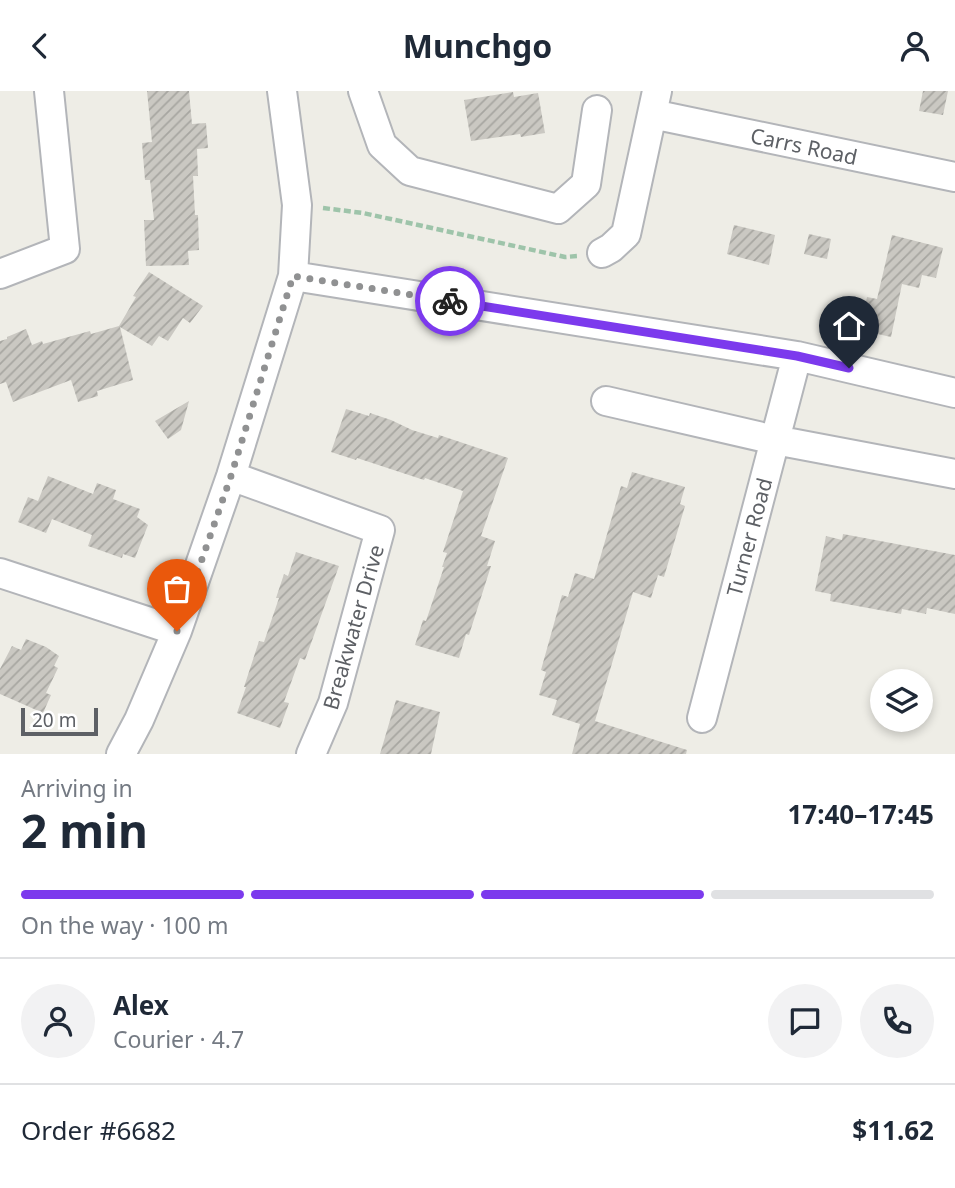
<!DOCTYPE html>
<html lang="en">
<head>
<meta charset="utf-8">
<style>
  :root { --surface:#fff; --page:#f2f2f3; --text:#1f2937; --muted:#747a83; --line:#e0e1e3; --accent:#7c3aed }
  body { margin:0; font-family:"Noto Sans",sans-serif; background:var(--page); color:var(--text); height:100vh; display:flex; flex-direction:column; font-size:26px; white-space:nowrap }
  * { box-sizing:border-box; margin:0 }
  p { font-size:23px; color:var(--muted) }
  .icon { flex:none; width:38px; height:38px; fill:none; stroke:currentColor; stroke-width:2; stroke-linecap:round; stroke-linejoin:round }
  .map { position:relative; height:663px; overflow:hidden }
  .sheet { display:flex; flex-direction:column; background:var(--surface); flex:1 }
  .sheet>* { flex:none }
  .controls { position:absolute; left:870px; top:578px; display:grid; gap:14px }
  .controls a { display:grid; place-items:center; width:63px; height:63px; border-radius:50%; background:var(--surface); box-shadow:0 4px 10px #0003; font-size:35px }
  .scale { position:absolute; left:21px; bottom:18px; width:77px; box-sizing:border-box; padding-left:7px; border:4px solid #5d6065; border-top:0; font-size:19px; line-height:24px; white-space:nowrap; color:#5d6065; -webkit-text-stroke:5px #fff; paint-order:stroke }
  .pin { position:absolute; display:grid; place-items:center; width:60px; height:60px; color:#fff; margin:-72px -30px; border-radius:50% 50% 50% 0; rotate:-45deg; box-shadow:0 0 7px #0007 }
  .pin .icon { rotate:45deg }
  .courier { position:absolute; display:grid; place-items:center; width:70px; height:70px; margin:-35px; border:5px solid #7c3aed; border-radius:50%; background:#fff; color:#222; box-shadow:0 2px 9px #0007 }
  .headline em { font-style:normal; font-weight:700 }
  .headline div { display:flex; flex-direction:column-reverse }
  .headline { display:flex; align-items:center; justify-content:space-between; height:119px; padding:0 21px }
  h1 { font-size:46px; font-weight:700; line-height:52px }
  .bar { display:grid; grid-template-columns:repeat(4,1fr); gap:10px 7px; align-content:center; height:84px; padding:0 21px }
  .bar i { height:9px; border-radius:5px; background:var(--line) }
  .bar .on { background:var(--accent) }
  .bar p { grid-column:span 4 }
  .line { display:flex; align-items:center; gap:18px; padding:0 21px; border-top:2px solid var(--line) }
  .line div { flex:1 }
  .round { display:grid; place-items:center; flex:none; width:74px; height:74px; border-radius:37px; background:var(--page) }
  header { display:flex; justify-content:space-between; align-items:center; height:91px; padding:0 21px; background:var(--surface); font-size:32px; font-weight:700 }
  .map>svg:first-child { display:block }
  .building { fill:url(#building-hatch) }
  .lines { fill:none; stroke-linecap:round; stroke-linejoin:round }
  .minor-casing { stroke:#b3b5b9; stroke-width:32 }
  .path { stroke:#9ec4aa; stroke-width:4.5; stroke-dasharray:7 3.5; stroke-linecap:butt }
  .minor { stroke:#fff; stroke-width:28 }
  .done { stroke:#909192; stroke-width:7; stroke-dasharray:0 12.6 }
  .route { stroke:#7c3aed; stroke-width:9 }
  .labels { text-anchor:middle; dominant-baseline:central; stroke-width:5; stroke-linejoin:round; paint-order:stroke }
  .street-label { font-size:21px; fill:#5d6065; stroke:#fff }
</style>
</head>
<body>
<header><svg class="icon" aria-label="back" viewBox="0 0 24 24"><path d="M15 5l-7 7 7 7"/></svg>Munchgo<svg class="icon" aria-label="person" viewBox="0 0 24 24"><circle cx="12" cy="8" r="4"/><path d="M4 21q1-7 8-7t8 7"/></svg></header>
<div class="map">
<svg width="955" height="663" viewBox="0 0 955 663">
  <defs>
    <pattern id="building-hatch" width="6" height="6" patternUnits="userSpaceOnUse" patternTransform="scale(1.75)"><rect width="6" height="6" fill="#cac8c2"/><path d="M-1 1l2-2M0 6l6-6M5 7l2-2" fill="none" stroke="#a7a6a1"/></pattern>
  </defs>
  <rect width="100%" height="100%" fill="#eeede6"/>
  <path class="building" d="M 147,0 L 189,0 L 192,33 L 206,32 L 208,57 L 197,58 L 198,85 L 193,85 L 195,124 L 198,124 L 199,159 L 188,160 L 189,174 L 146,175 L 144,129 L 154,129 L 150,89 L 145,89 L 142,52 L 152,51 Z
    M 923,0 L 948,0 L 943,24 L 919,20 Z
    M 513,1 L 514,6 L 538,2 L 545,42 L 521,46 L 520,43 L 471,50 L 464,9 Z
    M 734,134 L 775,144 L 769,174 L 727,163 Z
    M 809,143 L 831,148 L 827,168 L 804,163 Z
    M 892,144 L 943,157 L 936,187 L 922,184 L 919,197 L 902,193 L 891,246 L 860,239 L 867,206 L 877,208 Z
    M 149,181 L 203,215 L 190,232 L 183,227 L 168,250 L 159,245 L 152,255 L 120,236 L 133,289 L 97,300 L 98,305 L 78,311 L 71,289 L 13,311 L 6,291 L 0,293 L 0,250 L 7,248 L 7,246 L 26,238 L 32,254 L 42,250 L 43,253 L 90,240 L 91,243 L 119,235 L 136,206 L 133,205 Z
    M 189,310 L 181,339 L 168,348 L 155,330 Z
    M 346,318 L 369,325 L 370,322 L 391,329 L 412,339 L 438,347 L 439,344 L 508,367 L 481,445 L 495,450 L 487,475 L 491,475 L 469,544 L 466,543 L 459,567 L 415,554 L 423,529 L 426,530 L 444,476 L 442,476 L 447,462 L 443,461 L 463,400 L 425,387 L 424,389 L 357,367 L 356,369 L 331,361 Z
    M 632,381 L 685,396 L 680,413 L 685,415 L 664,486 L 658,484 L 651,507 L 633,501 L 595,630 L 687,659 L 686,663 L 572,663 L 580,633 L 552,624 L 557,609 L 539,604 L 546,581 L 541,579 L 562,504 L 568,506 L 575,482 L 594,488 L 621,395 L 627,397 Z
    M 48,385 L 93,403 L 97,392 L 116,399 L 113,408 L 140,418 L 137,426 L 148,434 L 135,467 L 123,463 L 122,467 L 88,455 L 92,444 L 52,428 L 46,442 L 18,431 L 28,406 L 38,410 Z
    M 843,443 L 955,464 L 955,523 L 927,517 L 926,523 L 902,518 L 901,523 L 830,510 L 831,503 L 815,500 L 826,445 L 842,449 Z
    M 296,461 L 339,475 L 305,569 L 300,567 L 284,611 L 289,612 L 280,637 L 237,622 L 246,596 L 244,596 L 259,550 L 264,551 L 279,507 L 276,507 L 284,483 L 288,485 Z
    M 26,548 L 46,556 L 59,565 L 54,575 L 58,577 L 46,602 L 51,604 L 43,622 L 0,603 L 0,578 L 12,555 L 21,559 Z
    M 396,609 L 440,621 L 431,663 L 380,663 Z"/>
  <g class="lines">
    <g class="minor-casing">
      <path id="minor" d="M 363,0 L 382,54 L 410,80 L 558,118 L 586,93 L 597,19
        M 652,23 L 955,86
        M 602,162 L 611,157 L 626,143 L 657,0
        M 0,183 L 65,158 L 49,0
        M 293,185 L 797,265 L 955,302
        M 606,310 L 775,349 L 955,383
        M 231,385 L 380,439 L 333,612 L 311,663
        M 0,482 L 177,540
        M 702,627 L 797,265
        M 121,663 L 139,629 L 177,540 L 231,385 L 293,185 L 297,114 L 282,0"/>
    </g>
    <path class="path" d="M 323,117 L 363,122 L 565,166 L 578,165"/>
    <use href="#minor" class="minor"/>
  </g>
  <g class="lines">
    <path class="done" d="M 177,540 L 231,385 L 293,185 L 450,210"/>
    <path class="route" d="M 450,210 L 797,265 L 849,277"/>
  </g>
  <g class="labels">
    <g class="street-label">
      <text transform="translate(804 55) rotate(12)">Carrs Road</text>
      <text transform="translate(749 446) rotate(-75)">Turner Road</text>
      <text transform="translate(353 536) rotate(-74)">Breakwater Drive</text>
    </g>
  </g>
</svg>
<div class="controls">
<a><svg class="icon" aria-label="layers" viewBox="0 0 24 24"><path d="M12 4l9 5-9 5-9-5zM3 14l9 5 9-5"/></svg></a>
</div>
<div class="scale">20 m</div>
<div class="pin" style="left:177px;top:540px;background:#ea580c"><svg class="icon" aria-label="bag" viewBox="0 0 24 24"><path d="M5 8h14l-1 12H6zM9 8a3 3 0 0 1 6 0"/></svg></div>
<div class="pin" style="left:849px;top:277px;background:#1f2937"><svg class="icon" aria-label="home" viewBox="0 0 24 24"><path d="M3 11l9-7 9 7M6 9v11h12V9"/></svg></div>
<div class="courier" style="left:450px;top:210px"><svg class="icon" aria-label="bike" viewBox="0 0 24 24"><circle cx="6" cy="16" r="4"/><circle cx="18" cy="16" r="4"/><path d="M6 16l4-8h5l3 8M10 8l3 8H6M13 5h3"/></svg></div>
</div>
<section class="sheet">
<div class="headline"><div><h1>2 min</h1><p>Arriving in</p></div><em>17:40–17:45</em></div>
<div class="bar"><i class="on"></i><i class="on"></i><i class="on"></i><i></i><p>On the way · 100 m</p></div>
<div class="line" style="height:126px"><a class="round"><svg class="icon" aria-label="person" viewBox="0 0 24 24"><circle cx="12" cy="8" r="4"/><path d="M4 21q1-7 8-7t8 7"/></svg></a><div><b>Alex</b><p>Courier · 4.7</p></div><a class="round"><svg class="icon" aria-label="chat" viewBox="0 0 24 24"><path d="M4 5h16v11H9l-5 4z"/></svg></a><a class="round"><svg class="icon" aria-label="phone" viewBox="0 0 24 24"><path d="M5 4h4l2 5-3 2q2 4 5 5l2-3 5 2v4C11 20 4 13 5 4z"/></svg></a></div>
<div class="line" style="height:91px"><div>Order #6682</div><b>$11.62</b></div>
</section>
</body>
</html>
